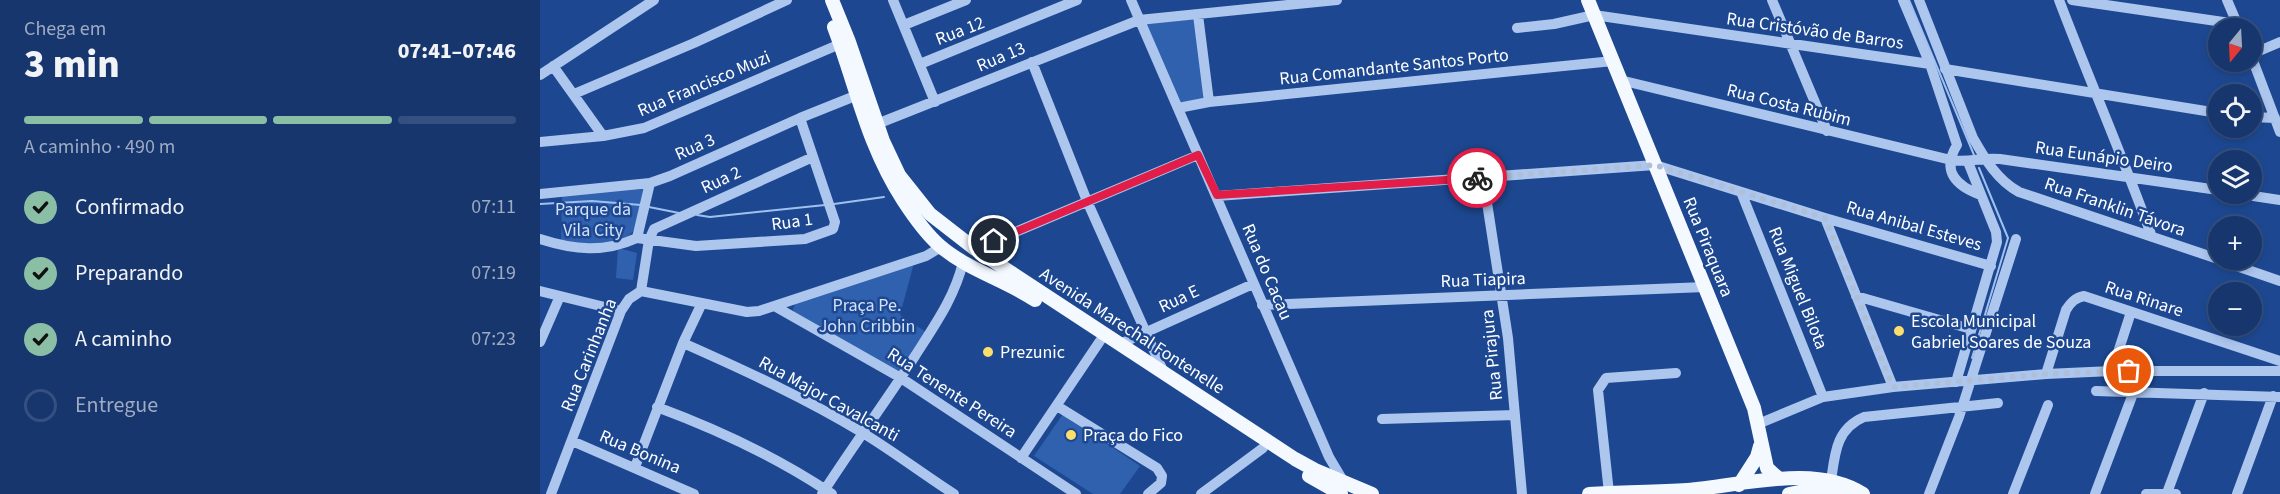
<!DOCTYPE html>
<html lang="pt">
<head>
<meta charset="utf-8">
<style>
  :root { --surface:#16366d; --page:#1f3e72; --text:#f1f3f6; --muted:#9eabc2; --line:#355080; --accent:#8abfa5 }
  body { margin:0; font-family:"Source Sans 3",sans-serif; background:var(--page); color:var(--text); height:100vh; display:flex; flex-direction:column; font-size:22px; white-space:nowrap }
  * { box-sizing:border-box; margin:0 }
  p { font-size:20px; color:var(--muted) }
  .icon { flex:none; width:33px; height:33px; fill:none; stroke:currentColor; stroke-width:2; stroke-linecap:round; stroke-linejoin:round }
  .map { position:relative; flex:1; overflow:hidden }
  .drawer { display:flex; flex-direction:column; background:var(--surface); width:540px }
  .drawer>* { flex:none }
  .needle { width:39px; rotate:198deg }
  .fabs { position:absolute; left:1668px; top:18px; display:grid; gap:12px }
  .fabs a { display:grid; place-items:center; width:54px; height:54px; border-radius:50%; background:var(--surface); box-shadow:0 3px 9px #0003,0 0 0 2px var(--line); font-size:30px }
  .pin { position:absolute; display:grid; place-items:center; width:51px; height:51px; color:#fff; margin:-26px; border:3px solid #fff; border-radius:50%; box-shadow:0 2px 6px #0007 }
  .courier { position:absolute; display:grid; place-items:center; width:60px; height:60px; margin:-30px; border:4px solid #e11d48; border-radius:50%; background:#fff; color:#222; box-shadow:0 2px 8px #0007 }
  .head em { font-style:normal; font-weight:800 }
  .head div { display:flex; flex-direction:column-reverse }
  .head { display:flex; align-items:center; justify-content:space-between; height:102px; padding:0 24px }
  h1 { font-size:39px; font-weight:800; line-height:45px }
  .bar { display:grid; grid-template-columns:repeat(4,1fr); gap:9px 6px; align-content:center; height:72px; padding:0 24px }
  .bar i { height:8px; border-radius:4px; background:var(--line) }
  .bar .current { background:var(--accent) }
  .bar p { grid-column:span 4 }
  ol { padding:0 24px; list-style:none }
  li { display:flex; align-items:center; gap:18px; height:66px }
  li p { margin-inline-start:auto }
  li .icon { padding:6px; border-radius:50%; background:var(--accent); color:#111; stroke-width:4 }
  li:last-child { color:var(--muted) }
  li i { width:33px; height:33px; border:3px solid var(--line); border-radius:50% }
  main { display:flex; flex:1; min-height:0 }
  .map>svg:first-child { display:block }
  .green { fill:#3061af }
  .lines { fill:none; stroke-linecap:round; stroke-linejoin:round }
  .stream { stroke:#a0c0f0; stroke-width:2 }
  .minor { stroke:#adc6ee; stroke-width:10 }
  .major { stroke:#f4f8ff; stroke-width:14 }
  .done { stroke:#b0bfd8; stroke-width:6; stroke-dasharray:0 10.8 }
  .route { stroke:#e11d48; stroke-width:8 }
  .poi-dot { fill:#fddd6c; stroke:#1d4891; stroke-width:2 }
  .labels { text-anchor:middle; dominant-baseline:central; stroke-width:5; stroke-linejoin:round; paint-order:stroke }
  .street-label { font-size:18px; fill:#fff; stroke:#1d4891 }
  .park-label { font-size:18px; fill:#d3e2fa; stroke:#1d4891 }
  .poi-label { font-size:18px; fill:#fff; stroke:#1d4891; text-anchor:start }
</style>
</head>
<body>
<main>
<section class="drawer">
<div class="head"><div><h1>3 min</h1><p>Chega em</p></div><em>07:41–07:46</em></div>
<div class="bar"><i class="current"></i><i class="current"></i><i class="current"></i><i></i><p>A caminho · 490 m</p></div>
<ol>
<li><svg class="icon" aria-label="check" viewBox="0 0 24 24"><path d="M5 12l5 5 9-10"/></svg>Confirmado<p>07:11</p></li>
<li><svg class="icon" aria-label="check" viewBox="0 0 24 24"><path d="M5 12l5 5 9-10"/></svg>Preparando<p>07:19</p></li>
<li><svg class="icon" aria-label="check" viewBox="0 0 24 24"><path d="M5 12l5 5 9-10"/></svg>A caminho<p>07:23</p></li>
<li><i></i>Entregue</li>
</ol>
</section>
<div class="map">
<svg width="1740" height="494" viewBox="0 0 1740 494">
  <rect width="100%" height="100%" fill="#1d4891"/>
  <path class="green" d="M 655,19 L 664,99 L 638,103 L 604,24 Z
    M 108,186 L 93,231 C 80,249 42,243 21,244 L 22,194 Z
    M 78,248 L 97,253 L 93,280 L 76,278 Z
    M 374,263 L 360,315 L 386,332 L 362,373 L 255,316 L 253,309 L 256,302 Z
    M 523,414 L 600,466 L 580,494 L 553,494 L 494,456 Z"/>
  <g class="lines">
    <path class="stream" d="M 1369,0 L 1434,155
      M 0,204 L 52,201 L 101,205
      M 294,204 L 344,197
      M 109,207 L 139,213
      M 157,215 L 170,217 L 285,205
      M 1432,358 L 1468,238 L 1439,168"/>
    <path class="minor" d="M 353,0 L 395,102
      M 591,0 L 789,457 L 805,484
      M 1232,0 L 1287,131
      M 1363,0 L 1390,64 L 1417,145
      M 1379,0 L 1433,138 C 1445,159 1457,180 1479,192 L 1678,259
      M 1519,0 C 1549,79 1583,157 1612,237
      M 1532,0 L 1697,24
      M 1687,0 L 1699,28
      M 658,15 L 669,102
      M 364,25 L 426,0
      M 977,28 L 1014,24 L 1054,15 L 1390,64
      M 1712,54 L 1740,42
      M 1712,58 L 1740,132
      M 492,62 L 547,201 L 624,373
      M 380,64 L 537,0
      M 13,66 L 63,136
      M 1405,69 L 1678,113
      M 0,75 L 114,0
      M 1080,80 L 1411,160 C 1428,163 1443,157 1460,159 L 1678,190
      M 34,94 L 154,43 L 247,0
      M 638,108 L 669,102 L 1073,61
      M 1712,117 L 1735,118
      M 337,124 L 599,20 L 797,0
      M 0,142 L 63,136 L 104,128 L 300,44
      M 1417,145 C 1401,171 1416,186 1441,195
      M 943,177 L 968,338 L 982,494
      M 1201,192 L 1283,397
      M 0,194 L 110,183 L 130,176 L 260,118 L 315,96
      M 1700,194 L 1740,200
      M 677,196 L 1115,165 L 1285,218 L 1451,266
      M 1285,218 L 1353,387
      M 97,238 L 156,246 L 265,239 L 293,229 L 295,222 L 260,118
      M 97,238 L 110,183
      M 0,239 C 34,250 64,253 97,238
      M 435,249 L 658,155
      M 1679,260 L 1740,281
      M 0,291 L 81,311
      M 101,291 L 109,240 L 114,229 L 273,157
      M 1316,296 L 1431,329
      M 722,305 L 1165,287
      M 236,307 L 361,378 L 536,494
      M 0,342 L 20,296
      M 143,343 C 204,370 265,398 323,433 C 354,452 383,474 414,494
      M 580,344 L 713,284
      M 1572,371 L 1591,312
      M 1506,374 L 1526,310 C 1531,302 1535,298 1544,296 L 1740,361
      M 1416,382 L 1457,242 L 1456,232 L 1428,162
      M 1556,391 L 1740,397
      M 517,406 L 617,468 L 622,476 L 621,483 L 608,494
      M 117,407 C 179,430 237,457 292,494
      M 842,419 L 975,415
      M 1218,424 L 1283,397 L 1353,387 L 1506,374 L 1572,371 L 1740,371
      M 32,441 L 154,494
      M 481,458 L 560,341
      M 95,467 L 143,343 L 162,303
      M 1291,481 C 1295,453 1296,429 1324,417 L 1458,403
      M 1069,493 L 1058,390 L 1066,378 L 1136,373
      M 1627,493 L 1664,393
      M 11,494 L 81,311 L 89,299 L 101,291 L 207,312 L 219,311 L 386,256 L 401,247
      M 282,494 C 312,447 345,403 375,356 C 394,326 415,297 423,262
      M 661,494 L 723,448
      M 1389,494 L 1419,417 L 1476,239
      M 1473,494 L 1508,405
      M 1555,494 L 1594,391
      M 1606,494 L 1636,494
      M 1697,494 L 1733,396"/>
    <path class="major" d="M 292,0 L 309,42 L 343,141 L 359,175 L 390,214 L 435,249 L 755,459 L 775,470 L 832,494
      M 1048,0 L 1214,408 L 1227,468 L 1239,479
      M 294,27 C 317,88 327,144 363,200 C 374,217 385,233 400,246 C 428,270 465,280 495,300
      M 769,476 L 801,494
      M 1199,485 L 1217,457 L 1220,446
      M 1049,494 C 1082,492 1114,492 1147,490 C 1201,486 1275,463 1323,494
      M 1249,494 L 1264,491 L 1304,494"/>
  </g>
  <g class="lines">
    <path class="done" d="M 937,178 L 1115,165 L 1285,218 L 1353,387 L 1506,374 L 1589,371"/>
    <path class="route" d="M 454,241 L 658,155 L 677,195 L 937,178"/>
  </g>
  <g class="poi-dot">
    <circle cx="1359" cy="331" r="6"/>
    <circle cx="448" cy="352" r="6"/>
    <circle cx="531" cy="435" r="6"/>
  </g>
  <g class="labels">
    <g class="street-label">
      <text transform="translate(420 31) rotate(-21)">Rua 12</text>
      <text transform="translate(1275 31) rotate(8)">Rua Cristóvão de Barros</text>
      <text transform="translate(461 57) rotate(-23)">Rua 13</text>
      <text transform="translate(854 67) rotate(-6)">Rua Comandante Santos Porto</text>
      <text transform="translate(164 84) rotate(-23)">Rua Francisco Muzi</text>
      <text transform="translate(1249 105) rotate(14)">Rua Costa Rubim</text>
      <text transform="translate(155 147) rotate(-24)">Rua 3</text>
      <text transform="translate(1564 157) rotate(8)">Rua Eunápio Deiro</text>
      <text transform="translate(181 180) rotate(-25)">Rua 2</text>
      <text transform="translate(1575 207) rotate(19)">Rua Franklin Távora</text>
      <text transform="translate(252 222) rotate(-8)">Rua 1</text>
      <text transform="translate(1374 226) rotate(16)">Rua Anibal Esteves</text>
      <text transform="translate(1168 247) rotate(68)">Rua Piraquara</text>
      <text transform="translate(727 272) rotate(67)">Rua do Cacau</text>
      <text transform="translate(943 280) rotate(-2)">Rua Tiapira</text>
      <text transform="translate(1258 288) rotate(68)">Rua Miguel Bilota</text>
      <text transform="translate(639 299) rotate(-25)">Rua E</text>
      <text transform="translate(1604 299) rotate(18)">Rua Rinare</text>
      <text transform="translate(592 331) rotate(33)">Avenida Marechal Fontenelle</text>
      <text transform="translate(49 355) rotate(-68)">Rua Carinhanha</text>
      <text transform="translate(952 355) rotate(-96)">Rua Pirajura</text>
      <text transform="translate(412 393) rotate(33)">Rua Tenente Pereira</text>
      <text transform="translate(289 399) rotate(29)">Rua Major Cavalcanti</text>
      <text transform="translate(100 452) rotate(23)">Rua Bonina</text>
    </g>
    <g class="park-label">
      <text x="53" y="209">Parque da<tspan x="53" dy="21">Vila City</tspan></text>
      <text x="327" y="305">Praça Pe.<tspan x="327" dy="21">John Cribbin</tspan></text>
    </g>
    <g class="poi-label">
      <text x="1371" y="321">Escola Municipal<tspan x="1371" dy="21">Gabriel Soares de Souza</tspan></text>
      <text x="460" y="352">Prezunic</text>
      <text x="543" y="435">Praça do Fico</text>
    </g>
  </g>
</svg>
<div class="fabs">
<a><svg class="needle" viewBox="-14 -14 28 28"><path d="M0-13l5 13h-10z" fill="#e53935"/><path d="M0 13l5-13h-10z" fill="#9eabc2"/></svg></a>
<a><svg class="icon" aria-label="locate" viewBox="0 0 24 24"><circle cx="12" cy="12" r="6"/><path d="M12 2v4M12 18v4M2 12h4M18 12h4"/></svg></a>
<a><svg class="icon" aria-label="layers" viewBox="0 0 24 24"><path d="M12 4l9 5-9 5-9-5zM3 14l9 5 9-5"/></svg></a>
<a>+</a>
<a>−</a>
</div>
<div class="pin" style="left:1589px;top:371px;background:#ea580c"><svg class="icon" aria-label="bag" viewBox="0 0 24 24"><path d="M5 8h14l-1 12H6zM9 8a3 3 0 0 1 6 0"/></svg></div>
<div class="pin" style="left:454px;top:241px;background:#1f2937"><svg class="icon" aria-label="home" viewBox="0 0 24 24"><path d="M3 11l9-7 9 7M6 9v11h12V9"/></svg></div>
<div class="courier" style="left:937px;top:178px"><svg class="icon" aria-label="bike" viewBox="0 0 24 24"><circle cx="6" cy="16" r="4"/><circle cx="18" cy="16" r="4"/><path d="M6 16l4-8h5l3 8M10 8l3 8H6M13 5h3"/></svg></div>
</div>
</main>
</body>
</html>
